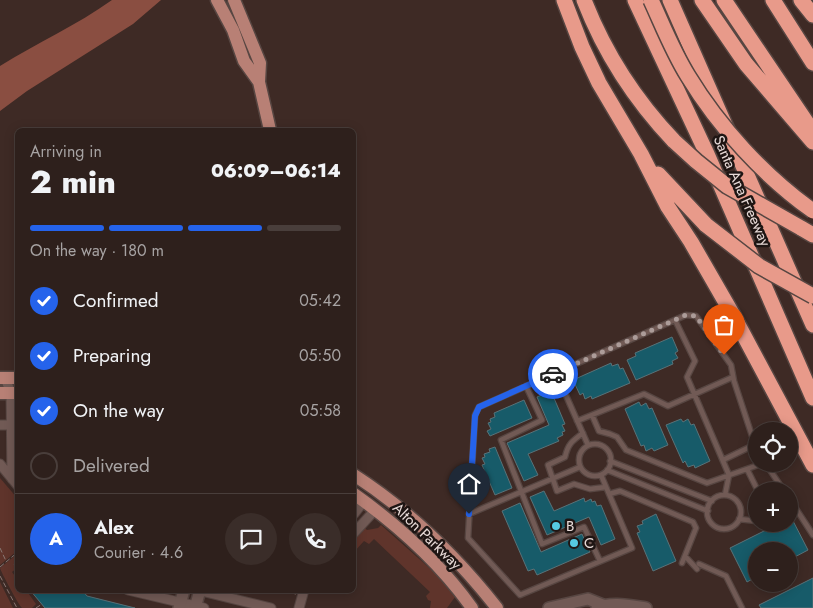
<!DOCTYPE html>
<html lang="en">
<head>
<meta charset="utf-8">
<style>
  :root { --surface:#2e201c; --page:#3a2d29; --text:#f1f3f6; --muted:#a7a3a3; --line:#493e3b; --accent:#2563eb }
  body { margin:0; font-family:Jost,sans-serif; background:var(--page); color:var(--text); height:100vh; display:flex; flex-direction:column; font-size:19px; white-space:nowrap }
  * { box-sizing:border-box; margin:0 }
  p { font-size:16px; color:var(--muted) }
  .icon { flex:none; width:28px; height:28px; fill:none; stroke:currentColor; stroke-width:2; stroke-linecap:round; stroke-linejoin:round }
  .map { position:relative; flex:1; overflow:hidden }
  .details { position:absolute; left:15px; top:128px; width:341px; height:465px; display:flex; flex-direction:column; background:var(--surface); border-radius:8px; box-shadow:0 2px 12px #0003,0 0 0 1px var(--line) }
  .details>* { flex:none }
  .controls { position:absolute; left:748px; top:422px; display:grid; gap:10px }
  .controls a { display:grid; place-items:center; width:50px; height:50px; border-radius:50%; background:var(--surface); box-shadow:0 2px 12px #0003,0 0 0 1px var(--line); font-size:25px }
  .pin { position:absolute; display:grid; place-items:center; width:42px; height:42px; color:#fff; margin:-51px -21px; border-radius:50% 50% 50% 0; rotate:-45deg; box-shadow:0 0 5px #0007 }
  .pin .icon { rotate:45deg }
  .courier { position:absolute; display:grid; place-items:center; width:50px; height:50px; margin:-25px; border:4px solid #2563eb; border-radius:50%; background:#fff; color:#222; box-shadow:0 1px 6px #0007 }
  .overview em { font-style:normal; font-weight:800 }
  .overview div { display:flex; flex-direction:column-reverse }
  .overview { display:flex; align-items:center; justify-content:space-between; height:85px; padding:0 15px }
  h1 { font-size:32px; font-weight:800; line-height:38px }
  .bar { display:grid; grid-template-columns:repeat(4,1fr); gap:8px 5px; align-content:center; height:60px; padding:0 15px }
  .bar i { height:6px; border-radius:4px; background:var(--line) }
  .bar .active { background:var(--accent) }
  .bar p { grid-column:span 4 }
  .line { display:flex; align-items:center; gap:12px; padding:0 15px; border-top:1px solid var(--line) }
  .line div { flex:1 }
  .round { display:grid; place-items:center; flex:none; width:52px; height:52px; border-radius:26px; background:var(--page) }
  ol { padding:0 15px; list-style:none }
  li { display:flex; align-items:center; gap:15px; height:55px }
  li p { margin-inline-start:auto }
  li .icon { padding:5px; border-radius:50%; background:var(--accent); color:#fff; stroke-width:4 }
  li:last-child { color:var(--muted) }
  li i { width:28px; height:28px; border:2px solid var(--line); border-radius:50% }
  .map>svg:first-child { display:block }
  .green { fill:#5f342b }
  .water { fill:#8a4e41 }
  .building { fill:#175b69; stroke:#597278 }
  .lines { fill:none; stroke-linecap:round; stroke-linejoin:round }
  .lane-casing { stroke:#574642; stroke-width:7 }
  .street-casing { stroke:#574642; stroke-width:11 }
  .secondary-casing { stroke:#574642; stroke-width:14 }
  .primary-casing { stroke:#574642; stroke-width:15 }
  .highway-casing { stroke:#574642; stroke-width:18 }
  .path { stroke:#887773; stroke-width:1; stroke-dasharray:5 2.5; stroke-linecap:butt }
  .lane { stroke:#715a55; stroke-width:4.5 }
  .street { stroke:#715a55; stroke-width:9 }
  .secondary { stroke:#715a55; stroke-width:11 }
  .primary { stroke:#b88075; stroke-width:12 }
  .highway { stroke:#e89a8a; stroke-width:15 }
  .highway-bridge-casing { stroke:#574642; stroke-width:18; stroke-linecap:butt }
  .highway-bridge { stroke:#e89a8a; stroke-width:15 }
  .done { stroke:#ac9c99; stroke-width:5; stroke-dasharray:0 9 }
  .route { stroke:#2563eb; stroke-width:6 }
  .poi-dot { fill:#56c9e1; stroke:#1e1513; stroke-width:2 }
  .labels { text-anchor:middle; dominant-baseline:central; stroke-width:5; stroke-linejoin:round; paint-order:stroke }
  .street-label { font-size:15px; fill:#e7dad7; stroke:#1e1513 }
  .poi-label { font-size:15px; fill:#e7dad7; stroke:#1e1513; text-anchor:start }
</style>
</head>
<body>
<div class="map">
<svg width="813" height="608" viewBox="0 0 813 608">
  <rect width="100%" height="100%" fill="#3e2a25"/>
  <path class="green" d="M 0,478 L 18,499 L 17,551 L 0,565 Z
    M 381,525 L 435,573 L 455,597 L 447,608 L 430,608 L 431,601 L 428,600 L 426,596 L 430,592 L 374,539 L 369,544 L 364,541 L 354,552 L 354,538 L 361,533 L 364,527 L 367,530 L 378,528 Z
    M 17,554 L 17,562 L 14,564 L 17,568 L 12,572 L 17,579 L 18,590 L 26,590 L 36,604 L 32,608 L 22,608 C 18,604 1,572 0,568 Z
    M 0,582 L 13,608 L 0,608 Z"/>
  <path class="water" d="M 112,0 L 161,0 L 133,24 L 27,91 L 0,111 L 0,66 C 37,43 77,25 112,0 Z"/>
  <path class="building" d="M 672,337 L 678,351 L 675,353 L 678,358 L 672,361 L 673,364 L 636,380 L 627,360 L 636,356 L 635,353 Z
    M 611,363 L 612,366 L 618,364 L 620,369 L 623,368 L 630,383 L 592,399 L 591,396 L 585,399 L 583,393 L 580,395 L 573,380 Z
    M 551,391 L 565,424 L 562,425 L 565,431 L 562,432 L 563,435 L 557,438 L 559,441 L 528,454 L 538,475 L 524,481 L 507,443 L 549,425 L 537,397 Z
    M 524,400 L 532,418 L 490,436 L 487,431 L 491,429 L 488,423 L 491,422 L 490,419 L 495,417 L 494,413 Z
    M 639,402 L 641,406 L 646,403 L 649,409 L 652,408 L 668,445 L 654,451 L 652,448 L 646,451 L 644,445 L 641,446 L 625,409 Z
    M 681,419 L 683,422 L 688,419 L 691,425 L 694,424 L 710,461 L 695,468 L 694,465 L 688,467 L 685,461 L 683,463 L 666,425 Z
    M 495,447 L 512,488 L 495,495 L 482,465 L 485,464 L 482,458 L 485,457 L 484,454 L 490,452 L 489,449 Z
    M 544,491 L 554,511 L 584,498 L 585,502 L 591,499 L 592,502 L 595,501 L 597,506 L 601,505 L 615,539 L 601,545 L 589,517 L 547,535 L 530,497 Z
    M 520,503 L 541,552 L 582,534 L 590,552 L 537,575 L 534,569 L 528,571 L 502,511 Z
    M 656,514 L 676,561 L 653,571 L 637,533 L 640,532 L 637,526 L 643,524 L 642,521 Z
    M 791,517 L 808,550 L 789,560 L 789,551 L 756,551 L 756,577 L 747,582 L 730,548 L 778,524 L 789,524 L 789,518 Z
    M 18,562 L 18,575 L 14,571 L 17,568 L 14,564 Z
    M 813,578 L 813,608 L 761,608 L 759,605 Z
    M 30,590 L 82,590 L 87,596 L 135,608 L 45,608 Z"/>
  <g class="lines">
    <g class="lane-casing">
      <path id="lane" d="M 675,320 L 695,361 L 687,377 L 729,475 L 725,495
        M 556,373 L 588,445
        M 526,386 L 542,420 L 501,440 L 542,544 L 584,527 L 600,561
        M 592,415 L 599,431 L 610,434 L 617,437 L 626,450 L 707,483 L 761,464
        M 577,421 L 644,394 L 668,406 L 733,377
        M 583,433 C 572,441 568,444 565,457 L 548,465 L 557,491 L 574,484 L 590,489 L 606,487
        M579 460a16 16 0 1 1 32 0a16 16 0 1 1-32 0Z
        M 723,460 L 754,445
        M 610,461 L 712,501
        M 766,464 L 784,491
        M 747,469 L 758,491
        M 607,470 L 708,511
        M 601,475 L 632,548 L 520,595 L 468,538 L 475,415 L 479,407 L 686,315 L 696,316 L 731,365 L 734,381 L 756,448
        M 609,494 L 620,491 L 693,522 L 696,528 L 682,563
        M707 512a17 17 0 1 1 34 0a17 17 0 1 1-34 0Z
        M 789,498 L 813,535
        M 469,514 L 580,467
        M 739,519 L 756,521
        M 685,556 L 697,569
        M 699,564 L 726,576 L 742,608"/>
    </g>
    <g class="street-casing">
      <path id="street" d="M 5,378 L 11,393 L 12,479
        M 0,425 L 11,425
        M 0,464 L 18,486
        M 354,514 L 364,501
        M 354,533 L 375,510
        M 128,590 L 204,608
        M 197,590 L 271,608
        M 299,608 L 304,590"/>
    </g>
    <g class="secondary-casing">
      <path id="secondary" d="M 179,608 L 184,590
        M 195,608 L 200,590
        M 549,608 L 588,599 L 603,605
        M 597,608 C 611,601 632,606 646,608"/>
    </g>
    <g class="primary-casing">
      <path id="primary" d="M 217,0 L 233,30 L 244,61 L 259,82
        M 234,0 L 260,63 L 259,82 L 270,130
        M 0,378 L 18,378
        M 0,393 L 18,393
        M 354,475 C 408,510 457,557 497,608
        M 354,494 C 399,526 440,563 472,608"/>
    </g>
    <g class="highway-casing">
      <path id="highway" d="M 564,0 L 582,47 L 599,83 L 641,154 L 668,207 L 691,242 L 733,315 L 813,465
        M 584,0 C 605,54 634,99 674,141
        M 635,0 L 707,154 L 813,398
        M 670,0 L 813,325
        M 702,0 L 746,64 L 813,142
        M 724,0 L 811,129
        M 773,0 L 813,63
        M 801,0 L 813,15
        M 658,174 L 706,225
        M 801,228 L 813,235"/>
    </g>
    <path class="path" d="M 0,548 L 6,561
      M 0,567 L 18,552
      M 0,576 L 17,608
      M 279,590 L 296,594
      M 36,608 L 42,604"/>
    <use href="#lane" class="lane"/>
    <use href="#street" class="street"/>
    <use href="#secondary" class="secondary"/>
    <use href="#primary" class="primary"/>
    <use href="#highway" class="highway"/>
    <g class="highway-bridge-casing">
      <path id="highway-bridge" d="M 651,0 C 663,26 673,52 688,76 C 719,127 764,176 813,211
        M 674,141 L 696,161 L 727,186 L 801,228
        M 706,225 L 759,266 L 813,296"/>
    </g>
    <use href="#highway-bridge" class="highway-bridge"/>
  </g>
  <g class="lines">
    <path class="done" d="M 553,374 L 686,315 L 696,316 L 724,355"/>
    <path class="route" d="M 469,514 L 475,416 L 479,407 L 553,374"/>
  </g>
  <g class="poi-dot">
    <circle cx="556" cy="526" r="5"/>
    <circle cx="574" cy="543" r="5"/>
  </g>
  <g class="labels">
    <g class="street-label">
      <text transform="translate(742 191) rotate(66)">Santa Ana Freeway</text>
      <text transform="translate(427 536) rotate(44)">Alton Parkway</text>
    </g>
    <g class="poi-label">
      <text x="566" y="526">B</text>
      <text x="584" y="543">C</text>
    </g>
  </g>
</svg>
<div class="controls">
<a><svg class="icon" aria-label="locate" viewBox="0 0 24 24"><circle cx="12" cy="12" r="6"/><path d="M12 2v4M12 18v4M2 12h4M18 12h4"/></svg></a>
<a>+</a>
<a>−</a>
</div>
<div class="pin" style="left:724px;top:355px;background:#ea580c"><svg class="icon" aria-label="bag" viewBox="0 0 24 24"><path d="M5 8h14l-1 12H6zM9 8a3 3 0 0 1 6 0"/></svg></div>
<div class="pin" style="left:469px;top:514px;background:#1f2937"><svg class="icon" aria-label="home" viewBox="0 0 24 24"><path d="M3 11l9-7 9 7M6 9v11h12V9"/></svg></div>
<div class="courier" style="left:553px;top:374px"><svg class="icon" aria-label="car" viewBox="0 0 24 24"><path d="M5 17H2v-5l4-1 3-4h7l3 4 3 1v5h-3M9 17h6M6 11h13"/><circle cx="7" cy="17" r="2"/><circle cx="17" cy="17" r="2"/></svg></div>
<section class="details">
<div class="overview"><div><h1>2 min</h1><p>Arriving in</p></div><em>06:09–06:14</em></div>
<div class="bar"><i class="active"></i><i class="active"></i><i class="active"></i><i></i><p>On the way · 180 m</p></div>
<ol>
<li><svg class="icon" aria-label="check" viewBox="0 0 24 24"><path d="M5 12l5 5 9-10"/></svg>Confirmed<p>05:42</p></li>
<li><svg class="icon" aria-label="check" viewBox="0 0 24 24"><path d="M5 12l5 5 9-10"/></svg>Preparing<p>05:50</p></li>
<li><svg class="icon" aria-label="check" viewBox="0 0 24 24"><path d="M5 12l5 5 9-10"/></svg>On the way<p>05:58</p></li>
<li><i></i>Delivered</li>
</ol>
<div class="line" style="height:90px"><b class="round" style="background:var(--accent);color:#fff">A</b><div><b>Alex</b><p>Courier · 4.6</p></div><a class="round"><svg class="icon" aria-label="chat" viewBox="0 0 24 24"><path d="M4 5h16v11H9l-5 4z"/></svg></a><a class="round"><svg class="icon" aria-label="phone" viewBox="0 0 24 24"><path d="M5 4h4l2 5-3 2q2 4 5 5l2-3 5 2v4C11 20 4 13 5 4z"/></svg></a></div>
</section>
</div>
</body>
</html>
